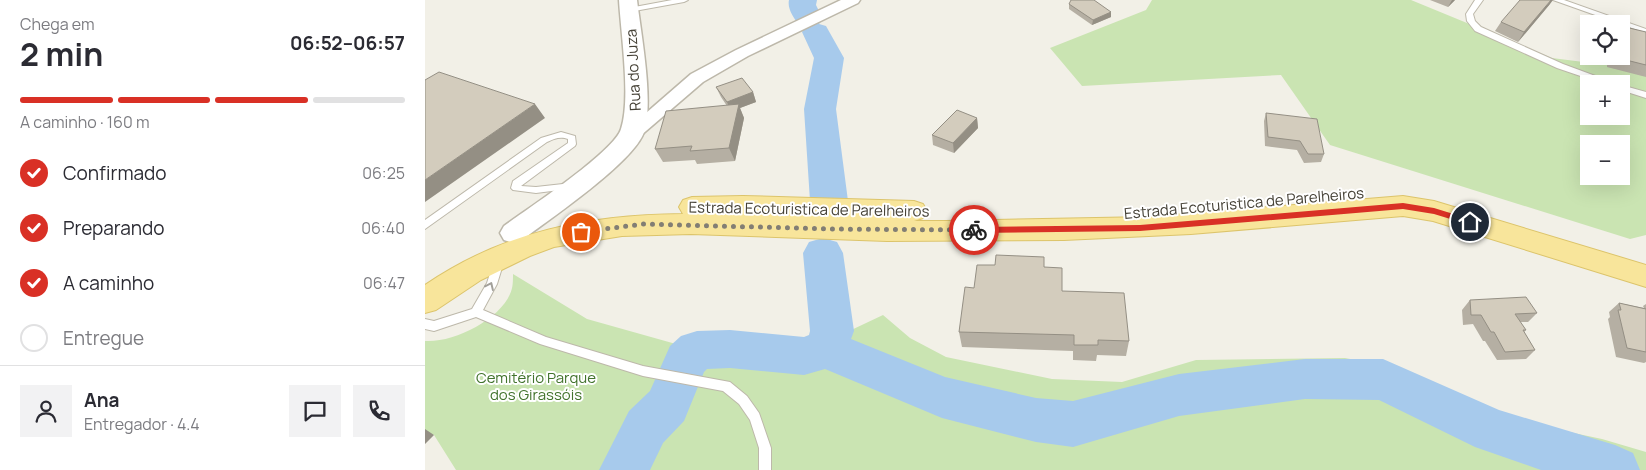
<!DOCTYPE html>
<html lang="pt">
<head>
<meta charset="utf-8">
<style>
  :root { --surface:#fff; --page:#f2f2f3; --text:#2b2b33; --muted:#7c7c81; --line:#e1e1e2; --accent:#d93025 }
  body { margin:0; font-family:Manrope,sans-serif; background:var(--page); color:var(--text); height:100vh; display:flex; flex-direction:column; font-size:19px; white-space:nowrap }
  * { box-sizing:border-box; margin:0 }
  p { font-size:16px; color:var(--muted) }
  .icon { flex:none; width:28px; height:28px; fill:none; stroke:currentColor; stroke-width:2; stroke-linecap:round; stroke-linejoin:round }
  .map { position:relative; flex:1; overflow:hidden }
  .panel { display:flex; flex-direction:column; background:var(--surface); width:425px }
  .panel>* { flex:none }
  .fabs { position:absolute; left:1155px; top:15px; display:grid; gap:10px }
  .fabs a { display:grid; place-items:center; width:50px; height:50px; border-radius:0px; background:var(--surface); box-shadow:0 5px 20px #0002; font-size:25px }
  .pin { position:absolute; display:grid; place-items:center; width:42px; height:42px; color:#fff; margin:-21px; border:2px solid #fff; border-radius:50%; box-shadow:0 1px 5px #0007 }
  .courier { position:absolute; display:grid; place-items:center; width:50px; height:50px; margin:-25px; border:4px solid #d93025; border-radius:50%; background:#fff; color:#222; box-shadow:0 1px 6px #0007 }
  .headline em { font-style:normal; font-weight:700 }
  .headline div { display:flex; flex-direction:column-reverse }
  .headline { display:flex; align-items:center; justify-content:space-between; height:85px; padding:0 20px }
  h1 { font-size:32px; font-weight:700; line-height:38px }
  .bar { display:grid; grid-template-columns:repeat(4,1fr); gap:8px 5px; align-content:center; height:60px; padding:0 20px }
  .bar i { height:6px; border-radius:4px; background:var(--line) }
  .bar .on { background:var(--accent) }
  .bar p { grid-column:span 4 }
  .line { display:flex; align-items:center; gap:12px; padding:0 20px; border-top:1px solid var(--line) }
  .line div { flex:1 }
  .round { display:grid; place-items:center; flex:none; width:52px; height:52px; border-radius:0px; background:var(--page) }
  ol { padding:0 20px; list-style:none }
  li { display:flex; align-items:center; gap:15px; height:55px }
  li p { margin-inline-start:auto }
  li .icon { padding:5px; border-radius:50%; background:var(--accent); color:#fff; stroke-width:4 }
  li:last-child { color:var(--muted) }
  li i { width:28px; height:28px; border:2px solid var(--line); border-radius:50% }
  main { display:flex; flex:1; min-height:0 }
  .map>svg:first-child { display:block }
  .green { fill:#cae4b2; fill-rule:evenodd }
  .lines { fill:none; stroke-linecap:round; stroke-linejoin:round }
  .river { fill:#a7caec; fill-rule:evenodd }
  .service-casing { stroke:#bdb8aa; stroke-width:2 }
  .minor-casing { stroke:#bdb8aa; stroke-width:3 }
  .tertiary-casing { stroke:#bdb8aa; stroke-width:3 }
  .primary-casing { stroke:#dcc46b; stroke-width:2 }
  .service { fill:#fff; fill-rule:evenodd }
  .minor { fill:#fff; fill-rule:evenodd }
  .tertiary { fill:#fff; fill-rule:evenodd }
  .primary { fill:#f8e59b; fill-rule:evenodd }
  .wall { fill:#b5afa3 }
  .shaded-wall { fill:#948f84 }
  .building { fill:#d3ccbd; stroke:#948f84 }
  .oneway { stroke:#a2a09a }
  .route { fill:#d93025 }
  .done { stroke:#827e74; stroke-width:5; stroke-dasharray:0 9 }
  .labels { text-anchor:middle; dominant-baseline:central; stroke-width:4; stroke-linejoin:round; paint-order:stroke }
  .street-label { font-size:15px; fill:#454136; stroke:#fff }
  .park-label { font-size:15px; fill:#42732d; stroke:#fff }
</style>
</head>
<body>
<main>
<section class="panel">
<div class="headline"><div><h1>2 min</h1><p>Chega em</p></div><em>06:52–06:57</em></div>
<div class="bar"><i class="on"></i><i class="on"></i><i class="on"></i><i></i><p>A caminho · 160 m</p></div>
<ol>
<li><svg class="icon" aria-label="check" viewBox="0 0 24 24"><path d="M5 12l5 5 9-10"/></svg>Confirmado<p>06:25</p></li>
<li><svg class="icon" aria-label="check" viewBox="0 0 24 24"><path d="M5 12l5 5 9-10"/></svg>Preparando<p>06:40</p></li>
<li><svg class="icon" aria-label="check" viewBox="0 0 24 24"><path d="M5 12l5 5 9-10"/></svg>A caminho<p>06:47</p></li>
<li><i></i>Entregue</li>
</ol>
<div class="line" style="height:90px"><a class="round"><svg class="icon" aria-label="person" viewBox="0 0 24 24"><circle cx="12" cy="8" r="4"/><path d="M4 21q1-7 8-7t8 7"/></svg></a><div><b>Ana</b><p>Entregador · 4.4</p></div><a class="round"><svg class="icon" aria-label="chat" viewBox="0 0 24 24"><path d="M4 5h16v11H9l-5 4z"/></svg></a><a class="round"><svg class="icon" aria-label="phone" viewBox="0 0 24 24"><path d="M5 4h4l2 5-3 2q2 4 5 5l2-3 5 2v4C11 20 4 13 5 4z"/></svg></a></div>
</section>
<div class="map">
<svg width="1221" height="470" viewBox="0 0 1221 470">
  <rect width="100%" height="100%" fill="#f2f0e7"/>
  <path class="green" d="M 727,0 L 986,0 L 1127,58 L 1221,70 L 1221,235 L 1205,239 L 905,145 L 856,75 L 657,86 L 625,48 L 721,10 ZM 1164,84 L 1196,84 L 1196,116 L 1164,116 ZM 1164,144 L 1196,144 L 1196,176 L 1164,176 Z
    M 88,274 L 162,319 L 258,346 L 266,345 L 285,337 L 300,336 L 324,337 L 355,344 L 403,341 L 458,315 L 485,338 L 521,357 L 627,379 L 697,382 L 771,360 L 920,358 L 971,368 L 1039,410 L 1177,439 L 1221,452 L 1221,470 L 31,470 L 9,435 L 0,432 L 0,341 C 28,343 74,320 85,294 C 88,288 88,281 88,274 Z"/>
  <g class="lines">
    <path class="river" d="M 364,0 L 392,0 L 391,5 L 398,19 L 394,24 L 401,26 L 419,58 L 411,109 L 423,201 L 417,210 L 404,214 L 391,210 L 385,201 L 379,109 L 389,58 L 377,32 L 380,27 L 374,25 C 369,18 362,9 364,0 Z
      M 398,238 L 412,242 L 418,253 L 429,331 L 426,339 L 520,377 L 611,398 L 648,401 L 754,374 L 880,359 L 958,359 L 1074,410 L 1190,445 L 1208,453 L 1215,470 L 1116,470 L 1050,447 L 954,400 L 880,399 L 754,416 L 648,447 L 611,442 L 517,418 L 400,369 L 379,375 L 305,368 L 282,369 L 279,372 L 259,421 L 238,443 L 225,470 L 174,470 L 204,411 L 225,391 L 245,346 L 256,336 L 272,331 L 305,330 L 379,337 L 384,335 L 385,331 L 378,253 L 384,242 Z"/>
    <g class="service-casing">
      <path id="service" d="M 247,0 L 263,0 L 259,2 L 204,12 L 200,10 L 204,8 Z
        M 1050,0 L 1058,0 L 1048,14 L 1050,21 L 1056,27 L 1138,64 L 1192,84 L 1179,84 L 1132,68 L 1050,31 L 1042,21 L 1041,14 Z
        M 1128,0 L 1139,0 L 1221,29 L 1221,33 Z
        M 1196,85 L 1221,92 L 1221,98 L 1196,90 Z
        M 136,132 L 150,136 L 151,144 L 150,146 L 96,186 L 111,187 L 147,183 L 152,186 L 150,188 L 111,193 L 88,190 L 86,188 L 88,181 L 143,143 L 143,139 C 135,136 129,139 122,142 L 0,229 L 0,220 L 116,138 Z
        M 74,257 L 78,258 L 79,261 L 72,284 L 58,310 L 121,337 L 218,366 L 305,382 L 322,396 L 334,413 L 346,448 L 346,470 L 334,470 L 334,448 L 325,420 L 314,404 L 298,391 L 218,376 L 115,344 L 51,317 L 9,331 L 0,329 L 0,319 L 9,321 L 47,309 L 62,283 L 69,261 L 70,258 Z"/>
    </g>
    <g class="minor-casing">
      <path id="minor" d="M 416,0 L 435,0 L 433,3 L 323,56 L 278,82 L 214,137 L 207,139 L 200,137 L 198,133 L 266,74 L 311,50 Z"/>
    </g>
    <g class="tertiary-casing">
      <path id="tertiary" d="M 194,0 L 212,0 C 216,34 229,102 219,132 C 209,162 125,219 97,240 L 88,243 L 79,240 L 75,233 L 79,226 C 102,209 189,152 196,129 C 206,99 196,34 194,0 Z"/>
    </g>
    <g class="primary-casing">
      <path id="primary" d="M 318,196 L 489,201 L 498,204 L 502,211 L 498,218 L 489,221 L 521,221 L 724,217 L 978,196 L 1009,201 L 1221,265 L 1221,287 L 1008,221 L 978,216 L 766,234 L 639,240 L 462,241 L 266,234 L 197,236 L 129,247 L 105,256 L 56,280 L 11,310 L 0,313 L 0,285 C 79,231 163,215 258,214 L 254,207 L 258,200 L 267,197 Z"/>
    </g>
    <use href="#service" class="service"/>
    <use href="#minor" class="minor"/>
    <use href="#tertiary" class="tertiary"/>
    <use href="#primary" class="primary"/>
  </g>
  <path class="wall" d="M 1005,0 L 1030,0 L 1023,7 Z
    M 644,4 L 686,12 L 686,17 L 667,25 L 644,9 Z
    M 1125,4 L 1093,42 L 1070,31 L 1076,22 Z
    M 1221,32 L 1221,77 L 1182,67 L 1182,56 L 1196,56 Z
    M 291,87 L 328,92 L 331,102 L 315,108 L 319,118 L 310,161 L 272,164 L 270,160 L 238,162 L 230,149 L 302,106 L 296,97 Z
    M 841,113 L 899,154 L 896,162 L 879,163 L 872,150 L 840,146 L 839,121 Z
    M 552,118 L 553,128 L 529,153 L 508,145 L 507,135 Z
    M 570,265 L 619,267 L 637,291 L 704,341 L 701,356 L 672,355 L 671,361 L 648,360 L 648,351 L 537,347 L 534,332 L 549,288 Z
    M 1045,300 L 1112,313 L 1103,322 L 1095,322 L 1101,330 L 1099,332 L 1110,350 L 1101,359 L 1072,360 L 1060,341 L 1058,341 L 1048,324 L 1038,325 L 1037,310 Z
    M 1194,303 L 1219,308 L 1218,306 L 1221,304 L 1221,362 L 1219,363 L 1191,357 L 1183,319 L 1185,317 L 1184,312 Z"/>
  <path class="shaded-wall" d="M 1027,0 L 1030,0 L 1023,7 Z
    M 1126,0 L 1128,0 L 1125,4 L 1093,42 L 1099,32 Z
    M 686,12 L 686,17 L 667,25 L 668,20 Z
    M 328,92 L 331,102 L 315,108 L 319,118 L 310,161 L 304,148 L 306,111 L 302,102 Z
    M 110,104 L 120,118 L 0,202 L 0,180 Z
    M 552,118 L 553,128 L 529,153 L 528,143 Z
    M 0,429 L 9,435 L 0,444 Z"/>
  <path class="building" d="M 646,0 L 669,0 L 686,12 L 668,20 L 644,4 Z
    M 1095,0 L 1126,0 L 1099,32 L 1076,22 Z
    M 1196,26 L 1221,32 L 1221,65 L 1189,57 L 1189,56 L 1196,56 Z
    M 14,72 L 110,104 L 0,180 L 0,80 Z
    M 317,78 L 328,92 L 302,102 L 291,87 Z
    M 314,104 L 304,148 L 265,151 L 267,146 L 230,149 L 241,111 Z
    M 532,110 L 552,118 L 528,143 L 507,135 Z
    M 841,113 L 892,119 L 899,154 L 883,154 L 875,141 L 843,137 Z
    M 571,255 L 619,257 L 619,267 L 637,268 L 637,291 L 699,293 L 704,341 L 673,340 L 673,345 L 649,345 L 649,335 L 534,332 L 540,287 L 549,288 L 552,265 L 570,265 Z
    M 1101,297 L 1112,313 L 1090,314 L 1101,330 L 1098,330 L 1110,350 L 1080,352 L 1069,332 L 1066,332 L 1056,315 L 1046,315 L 1045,300 Z
    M 1194,303 L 1221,309 L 1221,352 L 1202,348 L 1193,310 L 1196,310 Z"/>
  <defs><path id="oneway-chevron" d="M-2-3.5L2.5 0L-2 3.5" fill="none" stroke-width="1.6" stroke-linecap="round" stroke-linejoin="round" transform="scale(1.25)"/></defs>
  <use class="oneway" href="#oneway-chevron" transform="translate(65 286) rotate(-65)"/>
  <path class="route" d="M 978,203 L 1009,208 L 1048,220 L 1049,222 L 1045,225 L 1009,214 L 978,209 L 715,231 L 549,233 L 545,230 L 549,227 L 715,225 Z"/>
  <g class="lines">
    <path class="done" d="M 156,232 L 219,224 L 406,229 L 549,230"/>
  </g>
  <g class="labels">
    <g class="street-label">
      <text transform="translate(208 70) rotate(-93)">Rua do Juza</text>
      <text transform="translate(819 203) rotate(-5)">Estrada Ecoturistica de Parelheiros</text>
      <text transform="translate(384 209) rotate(1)">Estrada Ecoturistica de Parelheiros</text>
    </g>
    <g class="park-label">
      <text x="111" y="377">Cemitério Parque<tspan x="111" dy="17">dos Girassóis</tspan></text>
    </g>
  </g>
</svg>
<div class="fabs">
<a><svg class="icon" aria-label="locate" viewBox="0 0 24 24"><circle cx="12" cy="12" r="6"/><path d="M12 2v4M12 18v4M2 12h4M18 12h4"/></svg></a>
<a>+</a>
<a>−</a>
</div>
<div class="pin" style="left:156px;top:232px;background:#ea580c"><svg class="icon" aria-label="bag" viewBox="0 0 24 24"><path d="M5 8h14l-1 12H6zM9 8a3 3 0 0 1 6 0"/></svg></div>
<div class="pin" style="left:1045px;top:222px;background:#1f2937"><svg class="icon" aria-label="home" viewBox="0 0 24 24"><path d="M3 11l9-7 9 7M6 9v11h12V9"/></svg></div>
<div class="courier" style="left:549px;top:230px"><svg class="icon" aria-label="bike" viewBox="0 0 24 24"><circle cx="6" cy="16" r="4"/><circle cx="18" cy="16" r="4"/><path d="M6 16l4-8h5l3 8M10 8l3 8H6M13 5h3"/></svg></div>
</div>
</main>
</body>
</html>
